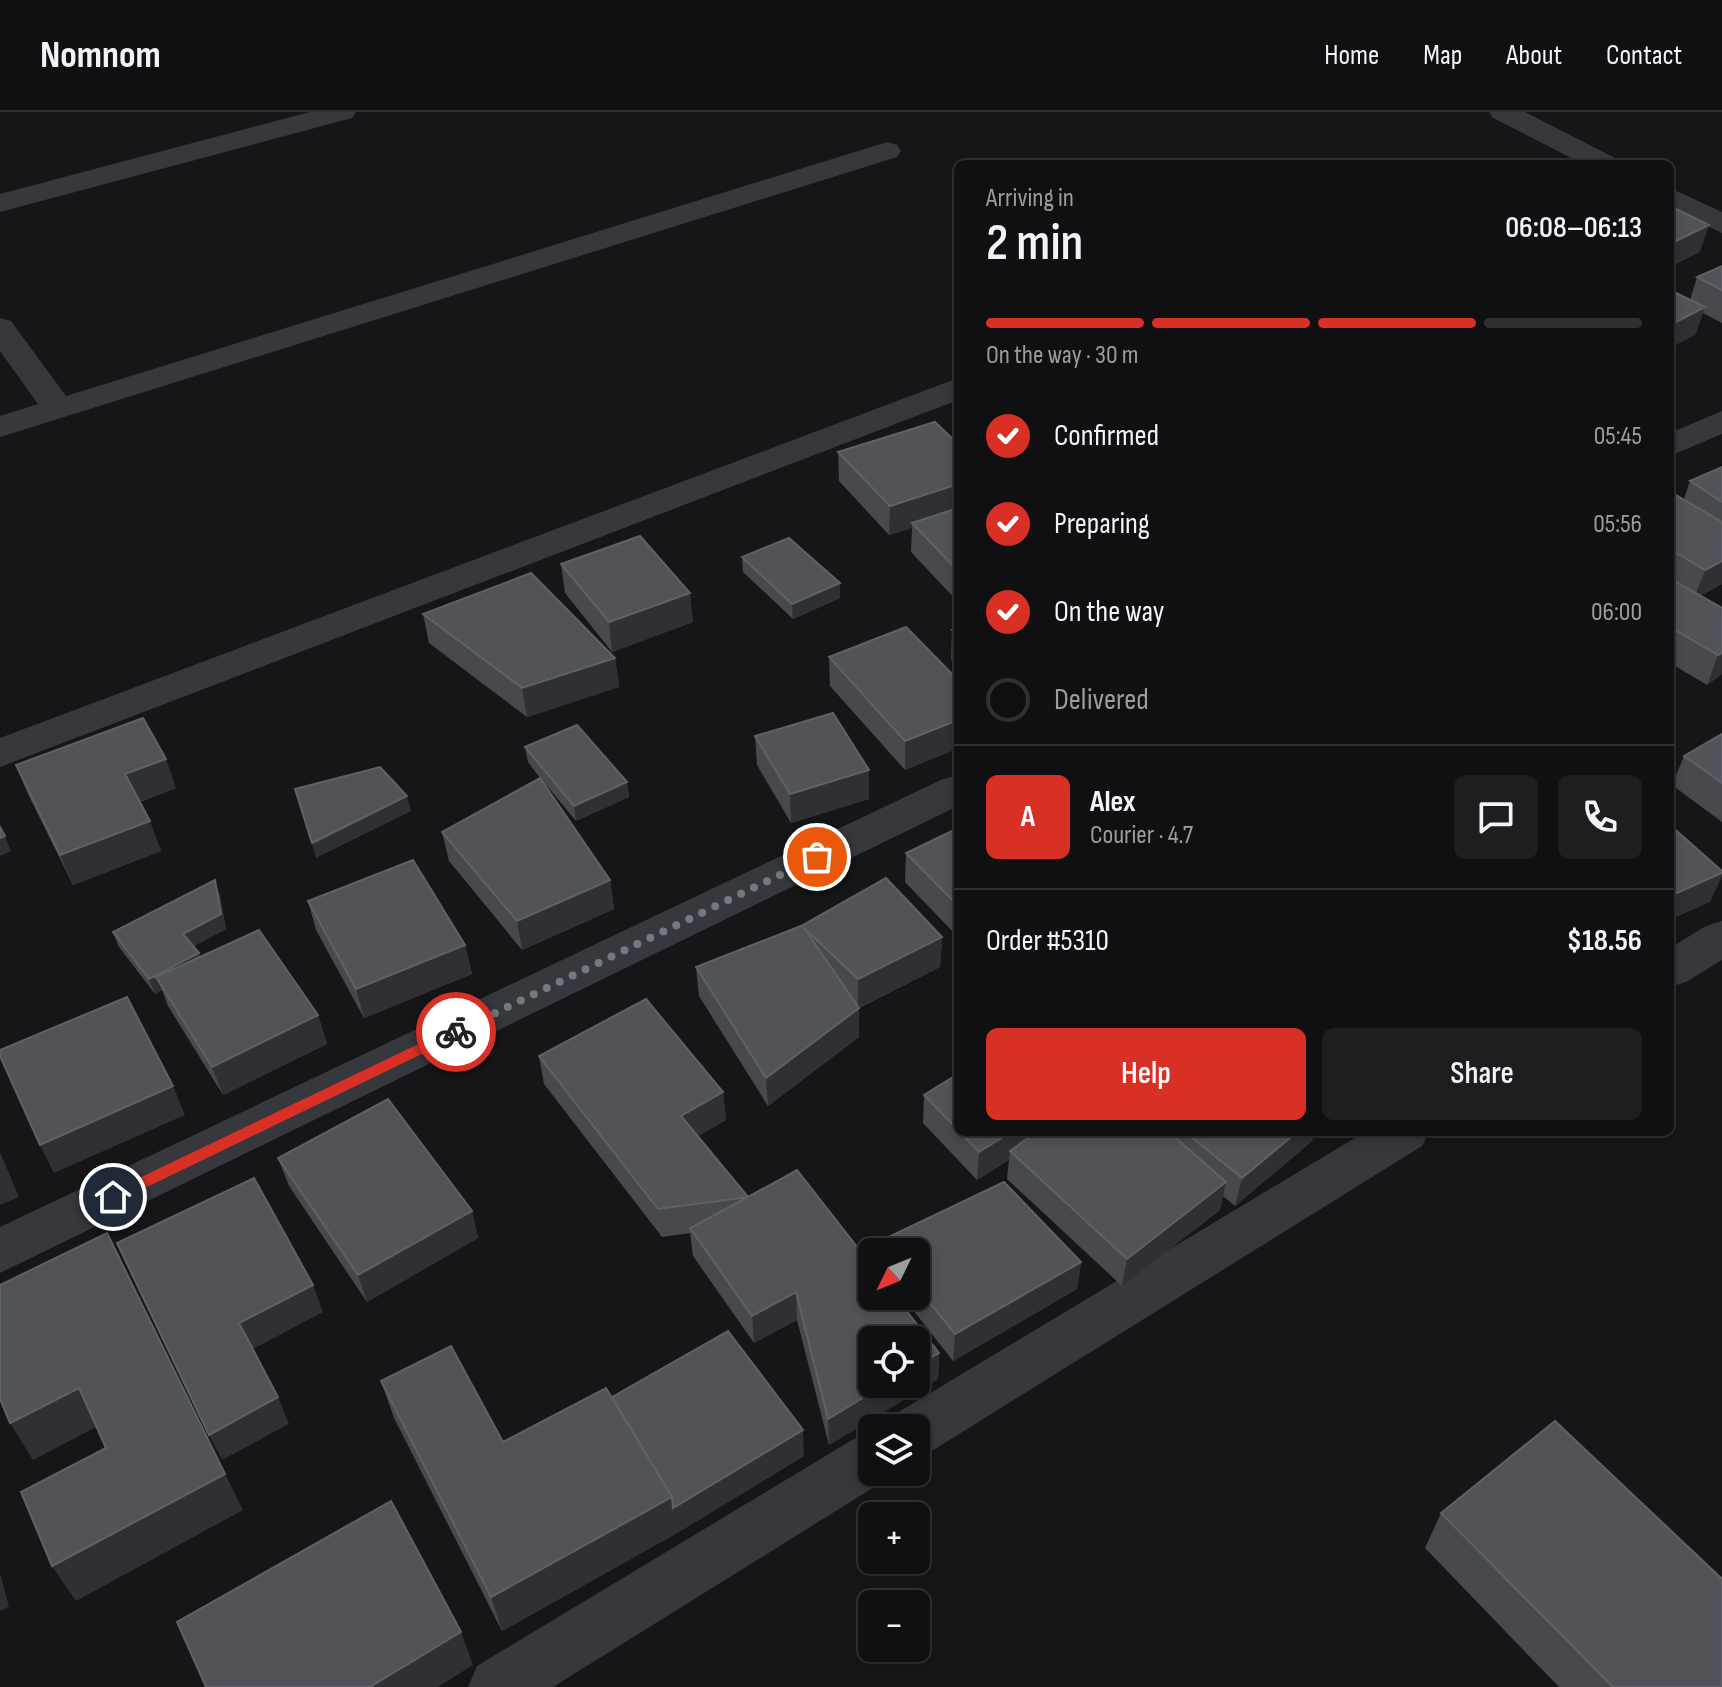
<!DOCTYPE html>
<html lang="en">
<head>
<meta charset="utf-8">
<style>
  :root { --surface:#101012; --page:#1e1e20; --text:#f1f3f6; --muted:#9c9d9f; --line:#303032; --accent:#d93025 }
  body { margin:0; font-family:"Sofia Sans Condensed",sans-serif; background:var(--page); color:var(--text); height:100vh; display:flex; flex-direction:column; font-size:30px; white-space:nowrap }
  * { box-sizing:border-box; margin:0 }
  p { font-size:26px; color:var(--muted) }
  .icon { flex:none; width:44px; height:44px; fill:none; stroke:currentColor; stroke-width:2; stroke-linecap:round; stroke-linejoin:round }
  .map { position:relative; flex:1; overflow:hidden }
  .side { position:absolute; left:954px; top:48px; width:720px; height:976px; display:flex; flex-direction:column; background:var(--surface); border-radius:12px; box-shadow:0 4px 12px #0003,0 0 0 2px var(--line) }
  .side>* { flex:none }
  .needle { width:52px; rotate:227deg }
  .tools { position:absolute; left:858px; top:1126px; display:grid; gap:16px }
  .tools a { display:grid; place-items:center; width:72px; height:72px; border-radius:12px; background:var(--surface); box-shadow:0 4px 12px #0003,0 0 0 2px var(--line); font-size:40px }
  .pin { position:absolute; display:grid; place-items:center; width:68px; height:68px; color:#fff; margin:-34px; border:4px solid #fff; border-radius:50%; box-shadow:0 2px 8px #0007 }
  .courier { position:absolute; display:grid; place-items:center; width:80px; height:80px; margin:-40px; border:6px solid #d93025; border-radius:50%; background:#fff; color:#222; box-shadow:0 2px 10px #0007 }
  .headline em { font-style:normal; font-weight:600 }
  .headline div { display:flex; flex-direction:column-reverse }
  .headline { display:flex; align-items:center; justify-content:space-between; height:136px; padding:0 32px }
  h1 { font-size:52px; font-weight:600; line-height:60px }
  .bar { display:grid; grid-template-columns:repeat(4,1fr); gap:12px 8px; align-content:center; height:96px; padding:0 32px }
  .bar i { height:10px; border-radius:6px; background:var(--line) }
  .bar .active { background:var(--accent) }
  .bar p { grid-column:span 4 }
  .line { display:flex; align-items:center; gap:20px; padding:0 32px; border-top:2px solid var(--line) }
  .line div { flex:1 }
  .round { display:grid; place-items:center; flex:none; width:84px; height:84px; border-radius:12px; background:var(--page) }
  ol { padding:0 32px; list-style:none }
  li { display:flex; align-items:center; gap:24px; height:88px }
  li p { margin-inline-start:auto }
  li .icon { padding:8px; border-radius:50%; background:var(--accent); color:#fff; stroke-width:4 }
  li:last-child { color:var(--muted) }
  li i { width:44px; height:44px; border:4px solid var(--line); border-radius:50% }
  .button { display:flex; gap:16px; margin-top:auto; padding:16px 32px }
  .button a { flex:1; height:92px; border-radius:12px; background:var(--accent); color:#fff; font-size:32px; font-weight:600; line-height:92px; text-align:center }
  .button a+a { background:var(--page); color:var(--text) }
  header { display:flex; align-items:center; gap:48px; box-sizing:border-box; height:112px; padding:0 40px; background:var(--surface); border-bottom:2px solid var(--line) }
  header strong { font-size:38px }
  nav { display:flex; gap:44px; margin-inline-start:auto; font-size:28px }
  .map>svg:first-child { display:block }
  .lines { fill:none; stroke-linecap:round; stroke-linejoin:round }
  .street { fill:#37383d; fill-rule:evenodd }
  .wall { fill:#47494d }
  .shaded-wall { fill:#2f3033 }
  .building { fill:#525359; stroke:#5f6168; stroke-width:2 }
  .route { fill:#d93025 }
  .done { stroke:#757880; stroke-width:8; stroke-dasharray:0 14.4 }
</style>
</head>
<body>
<header>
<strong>Nomnom</strong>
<nav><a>Home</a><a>Map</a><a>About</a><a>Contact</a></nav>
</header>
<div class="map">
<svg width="1722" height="1575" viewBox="0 0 1722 1575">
  <rect width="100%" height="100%" fill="#161618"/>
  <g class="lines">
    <path class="street" d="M 310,0 L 356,0 L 352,6 L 0,100 L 0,82 Z
      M 1489,0 L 1525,0 L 1615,46 L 1619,52 L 1583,52 L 1493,6 Z
      M 887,30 L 897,33 L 901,39 L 897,45 L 0,325 L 0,304 L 38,292 L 0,239 L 0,206 L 11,209 L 66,284 Z
      M 1670,76 L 1722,100 L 1722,121 L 1670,97 Z
      M 958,266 L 958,288 L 0,655 L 0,626 Z
      M 1722,299 L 1722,322 L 1670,344 L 1670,321 Z
      M 958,663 L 958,694 L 0,1161 L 0,1115 L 943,667 Z
      M 1722,809 L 1722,848 L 1686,870 L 1670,875 L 1670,836 L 1706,814 Z
      M 1365,1020 L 1429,1020 L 1422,1034 L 935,1337 L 916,1344 L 916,1316 L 890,1316 L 897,1301 Z
      M 872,1320 L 872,1360 L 893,1360 L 892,1364 L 553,1575 L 468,1575 L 477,1554 L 852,1328 Z"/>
  </g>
  <path class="wall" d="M 1722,154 L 1722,211 L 1703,201 L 1695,223 L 1690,188 L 1697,165 Z
    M 958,332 L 958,490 L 911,440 L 912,416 L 889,423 L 839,369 L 838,340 Z
    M 1722,355 L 1722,472 L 1700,484 L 1722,496 L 1722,562 L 1707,573 L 1670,551 L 1670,386 L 1684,387 L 1690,369 Z
    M 742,445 L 840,486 L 793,507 L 743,460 Z
    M 561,452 L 693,510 L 612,540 L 565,481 Z
    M 423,502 L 615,546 L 619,575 L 527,605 L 429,531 Z
    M 958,515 L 958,554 L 951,547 L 952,518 Z
    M 829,545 L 958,568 L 958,636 L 905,658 L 830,574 Z
    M 1722,622 L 1722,710 L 1672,673 L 1684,644 Z
    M 755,624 L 869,658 L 869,687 L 791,711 L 757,653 Z
    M 525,635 L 627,670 L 629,685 L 576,709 L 542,668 L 610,768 L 614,797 L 522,838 L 449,749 L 442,720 L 540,666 L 528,650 Z
    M 16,653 L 176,676 L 140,690 L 161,739 L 73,773 L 28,682 Z
    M 958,716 L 958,825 L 905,770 L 906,741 Z
    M 220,783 L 226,817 L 193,834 L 200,845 L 318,903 L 327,932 L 223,983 L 168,894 L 162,878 L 155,882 L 119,835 L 113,820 Z
    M 308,789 L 465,833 L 472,862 L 364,906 L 316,818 Z
    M 801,814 L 942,825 L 940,855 L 859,896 L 859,925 L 768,994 L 699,884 L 696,855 Z
    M 539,944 L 723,980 L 726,1008 L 698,1024 L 748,1085 L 939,1241 L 938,1267 L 829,1333 L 797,1208 L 754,1231 L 693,1144 L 690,1121 L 662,1125 L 544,972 Z
    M 958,962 L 958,1020 L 1030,1020 L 1029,1025 L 1036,1020 L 1314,1020 L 1312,1029 L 1235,1094 L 1223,1084 L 1220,1098 L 1122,1174 L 1007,1067 L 1009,1048 L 977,1068 L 923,1011 L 924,983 Z
    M 278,1046 L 472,1099 L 478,1126 L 367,1190 L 289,1074 Z
    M 880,1129 L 1081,1150 L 1077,1177 L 953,1249 L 902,1184 L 916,1184 L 916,1140 L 880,1140 Z
    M 381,1269 L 503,1330 L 612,1285 L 804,1344 L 677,1421 L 502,1519 L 394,1306 Z
    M 1441,1401 L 1722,1575 L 1559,1575 L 1425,1436 Z"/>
  <path class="shaded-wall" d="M 1709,113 L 1700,140 L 1670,155 L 1670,132 Z
    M 1705,195 L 1695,223 L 1670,236 L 1670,213 Z
    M 958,372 L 958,400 L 912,411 L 912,416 L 889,423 L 890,394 Z
    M 1722,449 L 1722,472 L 1694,487 L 1705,458 Z
    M 840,471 L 840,486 L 793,507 L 792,492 Z
    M 690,481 L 693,510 L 612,540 L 609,510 Z
    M 1722,541 L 1722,562 L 1707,573 L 1718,543 Z
    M 615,546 L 619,575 L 527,605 L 522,576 Z
    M 958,608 L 958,636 L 905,658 L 905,629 Z
    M 166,647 L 176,676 L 136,691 L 125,662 Z
    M 869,658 L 869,687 L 791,711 L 790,682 Z
    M 627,670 L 629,685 L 576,709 L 574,694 Z
    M 407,684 L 411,699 L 316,746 L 312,731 Z
    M 150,709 L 161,739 L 73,773 L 60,743 Z
    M 5,724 L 11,739 L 0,744 L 0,726 Z
    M 1722,761 L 1722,764 L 1710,790 L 1670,808 L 1670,784 Z
    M 215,768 L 220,783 L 226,817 L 189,837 L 183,822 Z
    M 610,768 L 614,797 L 522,838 L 517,809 Z
    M 942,825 L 940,855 L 858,896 L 858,867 Z
    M 465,833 L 472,862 L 364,906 L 356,877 Z
    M 199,841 L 204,856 L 156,865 L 162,878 L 155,882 L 149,867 Z
    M 859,896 L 859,925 L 768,994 L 766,966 Z
    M 318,903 L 327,932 L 223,983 L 212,955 Z
    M 173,974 L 185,1003 L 54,1061 L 40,1033 Z
    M 723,980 L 726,1008 L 684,1032 L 681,1004 Z
    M 1011,1020 L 1030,1020 L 1028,1036 L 1010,1039 L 1009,1048 L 977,1068 L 979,1040 Z
    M 1297,1020 L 1314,1020 L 1312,1029 L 1235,1094 L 1242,1066 Z
    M 0,1040 L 19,1085 L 0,1093 Z
    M 1226,1070 L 1220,1098 L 1122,1174 L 1127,1147 Z
    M 472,1099 L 478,1126 L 367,1190 L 358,1163 Z
    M 107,1121 L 243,1398 L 76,1489 L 52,1454 L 225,1362 Z
    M 1081,1150 L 1077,1177 L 953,1249 L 955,1222 Z
    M 313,1173 L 323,1200 L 251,1238 L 239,1211 Z
    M 796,1180 L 797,1208 L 754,1231 L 752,1204 Z
    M 939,1241 L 938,1267 L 829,1333 L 828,1307 L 886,1272 L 916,1272 L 916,1254 Z
    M 79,1276 L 100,1313 L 33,1348 L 10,1311 Z
    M 278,1285 L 289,1312 L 222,1348 L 209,1323 Z
    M 803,1318 L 804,1344 L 677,1421 L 502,1519 L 491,1485 L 672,1385 Z
    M 0,1461 L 9,1495 L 0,1499 Z
    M 461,1520 L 473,1553 L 438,1575 L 370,1575 Z"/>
  <path class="building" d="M 1670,94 L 1709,113 L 1670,132 Z
    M 1722,154 L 1722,178 L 1697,165 Z
    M 1670,178 L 1705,195 L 1670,213 Z
    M 935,310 L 958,332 L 958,372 L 890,394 L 838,340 Z
    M 1722,355 L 1722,390 L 1690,369 Z
    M 1676,383 L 1722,410 L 1722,449 L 1705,458 L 1670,437 L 1670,386 Z
    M 958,396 L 958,459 L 912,411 Z
    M 640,424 L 690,481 L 609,510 L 561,452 Z
    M 789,426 L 840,471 L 792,492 L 742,445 Z
    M 531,461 L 615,546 L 522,576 L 423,502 Z
    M 1673,468 L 1722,496 L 1722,541 L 1718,543 L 1670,515 L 1670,470 Z
    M 906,515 L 958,568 L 958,608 L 905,629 L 829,545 Z
    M 958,515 L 958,523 L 952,518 Z
    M 833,601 L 869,658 L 790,682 L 755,624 Z
    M 143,606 L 166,647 L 125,662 L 150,709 L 60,743 L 16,653 Z
    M 577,613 L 627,670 L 574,694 L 525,635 Z
    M 1722,622 L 1722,671 L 1684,644 Z
    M 380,655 L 407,684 L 312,731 L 295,677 Z
    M 540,666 L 610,768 L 517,809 L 442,720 Z
    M 1670,713 L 1722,759 L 1722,761 L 1670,784 Z
    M 0,715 L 5,724 L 0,726 Z
    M 958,716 L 958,794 L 906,741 Z
    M 413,748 L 465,833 L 356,877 L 308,789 Z
    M 886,766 L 942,825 L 858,867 L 804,816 L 859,896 L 766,966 L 696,855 L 801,814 Z
    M 215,768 L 221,802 L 183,822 L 199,841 L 149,867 L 113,820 Z
    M 259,818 L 318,903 L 212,955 L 156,865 Z
    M 127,885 L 173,974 L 40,1033 L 0,944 L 0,938 Z
    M 646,887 L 723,980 L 681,1004 L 748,1085 L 797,1058 L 872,1154 L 872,1184 L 895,1184 L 939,1241 L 916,1254 L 916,1228 L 872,1228 L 872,1272 L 886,1272 L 828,1307 L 796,1180 L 752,1204 L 690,1116 L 748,1085 L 658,1097 L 539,944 Z
    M 958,962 L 958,1018 L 924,983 Z
    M 388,987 L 472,1099 L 358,1163 L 278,1046 Z
    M 960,1020 L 1011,1020 L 979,1040 Z
    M 1036,1020 L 1169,1020 L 1226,1070 L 1127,1147 L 1010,1039 Z
    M 1185,1020 L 1297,1020 L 1242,1066 Z
    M 254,1066 L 313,1173 L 239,1211 L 278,1285 L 209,1323 L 117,1131 Z
    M 1004,1070 L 1081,1150 L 955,1222 L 916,1174 L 916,1140 L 889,1140 L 880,1129 Z
    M 107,1121 L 225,1362 L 52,1454 L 21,1380 L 106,1336 L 79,1276 L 10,1311 L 0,1287 L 0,1173 Z
    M 728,1219 L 803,1318 L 673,1396 L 672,1385 L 612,1285 Z
    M 451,1234 L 503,1330 L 606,1276 L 672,1385 L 491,1485 L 381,1269 Z
    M 1555,1309 L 1722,1467 L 1722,1575 L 1613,1575 L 1441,1401 Z
    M 391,1389 L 461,1520 L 370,1575 L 206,1575 L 177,1510 Z"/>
  <path class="route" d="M 456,914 L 461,916 L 461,923 L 118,1089 L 108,1089 L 105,1085 L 108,1081 Z"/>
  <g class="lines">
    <path class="done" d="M 456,920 L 817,745"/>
  </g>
</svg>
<div class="tools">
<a><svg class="needle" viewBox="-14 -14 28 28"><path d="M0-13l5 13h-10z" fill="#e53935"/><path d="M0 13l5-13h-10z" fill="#9c9d9f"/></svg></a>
<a><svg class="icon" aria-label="locate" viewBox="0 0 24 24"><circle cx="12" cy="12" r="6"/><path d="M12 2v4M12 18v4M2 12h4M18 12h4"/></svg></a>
<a><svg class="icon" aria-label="layers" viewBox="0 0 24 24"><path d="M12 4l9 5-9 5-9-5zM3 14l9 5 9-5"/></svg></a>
<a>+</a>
<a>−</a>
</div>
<div class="pin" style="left:817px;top:745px;background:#ea580c"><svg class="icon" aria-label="bag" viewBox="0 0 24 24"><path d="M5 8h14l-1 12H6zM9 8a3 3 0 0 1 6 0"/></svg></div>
<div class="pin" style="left:113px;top:1085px;background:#1f2937"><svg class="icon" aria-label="home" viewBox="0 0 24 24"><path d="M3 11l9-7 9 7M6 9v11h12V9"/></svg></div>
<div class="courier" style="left:456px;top:920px"><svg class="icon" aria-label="bike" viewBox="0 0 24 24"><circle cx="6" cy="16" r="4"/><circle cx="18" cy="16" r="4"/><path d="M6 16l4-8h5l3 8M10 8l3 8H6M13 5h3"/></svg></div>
<section class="side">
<div class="headline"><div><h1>2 min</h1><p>Arriving in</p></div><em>06:08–06:13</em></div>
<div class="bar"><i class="active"></i><i class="active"></i><i class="active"></i><i></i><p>On the way · 30 m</p></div>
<ol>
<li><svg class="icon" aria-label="check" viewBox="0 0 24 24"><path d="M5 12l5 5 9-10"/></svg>Confirmed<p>05:45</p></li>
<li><svg class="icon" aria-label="check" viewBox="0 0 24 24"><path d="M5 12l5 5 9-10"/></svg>Preparing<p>05:56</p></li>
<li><svg class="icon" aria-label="check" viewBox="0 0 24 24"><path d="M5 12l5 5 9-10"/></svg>On the way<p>06:00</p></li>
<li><i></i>Delivered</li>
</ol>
<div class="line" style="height:144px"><b class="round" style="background:var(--accent);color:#fff">A</b><div><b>Alex</b><p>Courier · 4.7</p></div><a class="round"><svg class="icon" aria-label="chat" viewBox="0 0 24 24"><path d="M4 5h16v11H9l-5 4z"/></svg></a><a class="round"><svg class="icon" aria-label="phone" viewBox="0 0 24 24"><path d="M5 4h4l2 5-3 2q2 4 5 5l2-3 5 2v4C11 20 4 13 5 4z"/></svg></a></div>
<div class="line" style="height:104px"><div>Order #5310</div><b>$18.56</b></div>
<div class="button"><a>Help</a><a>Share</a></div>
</section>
</div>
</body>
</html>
